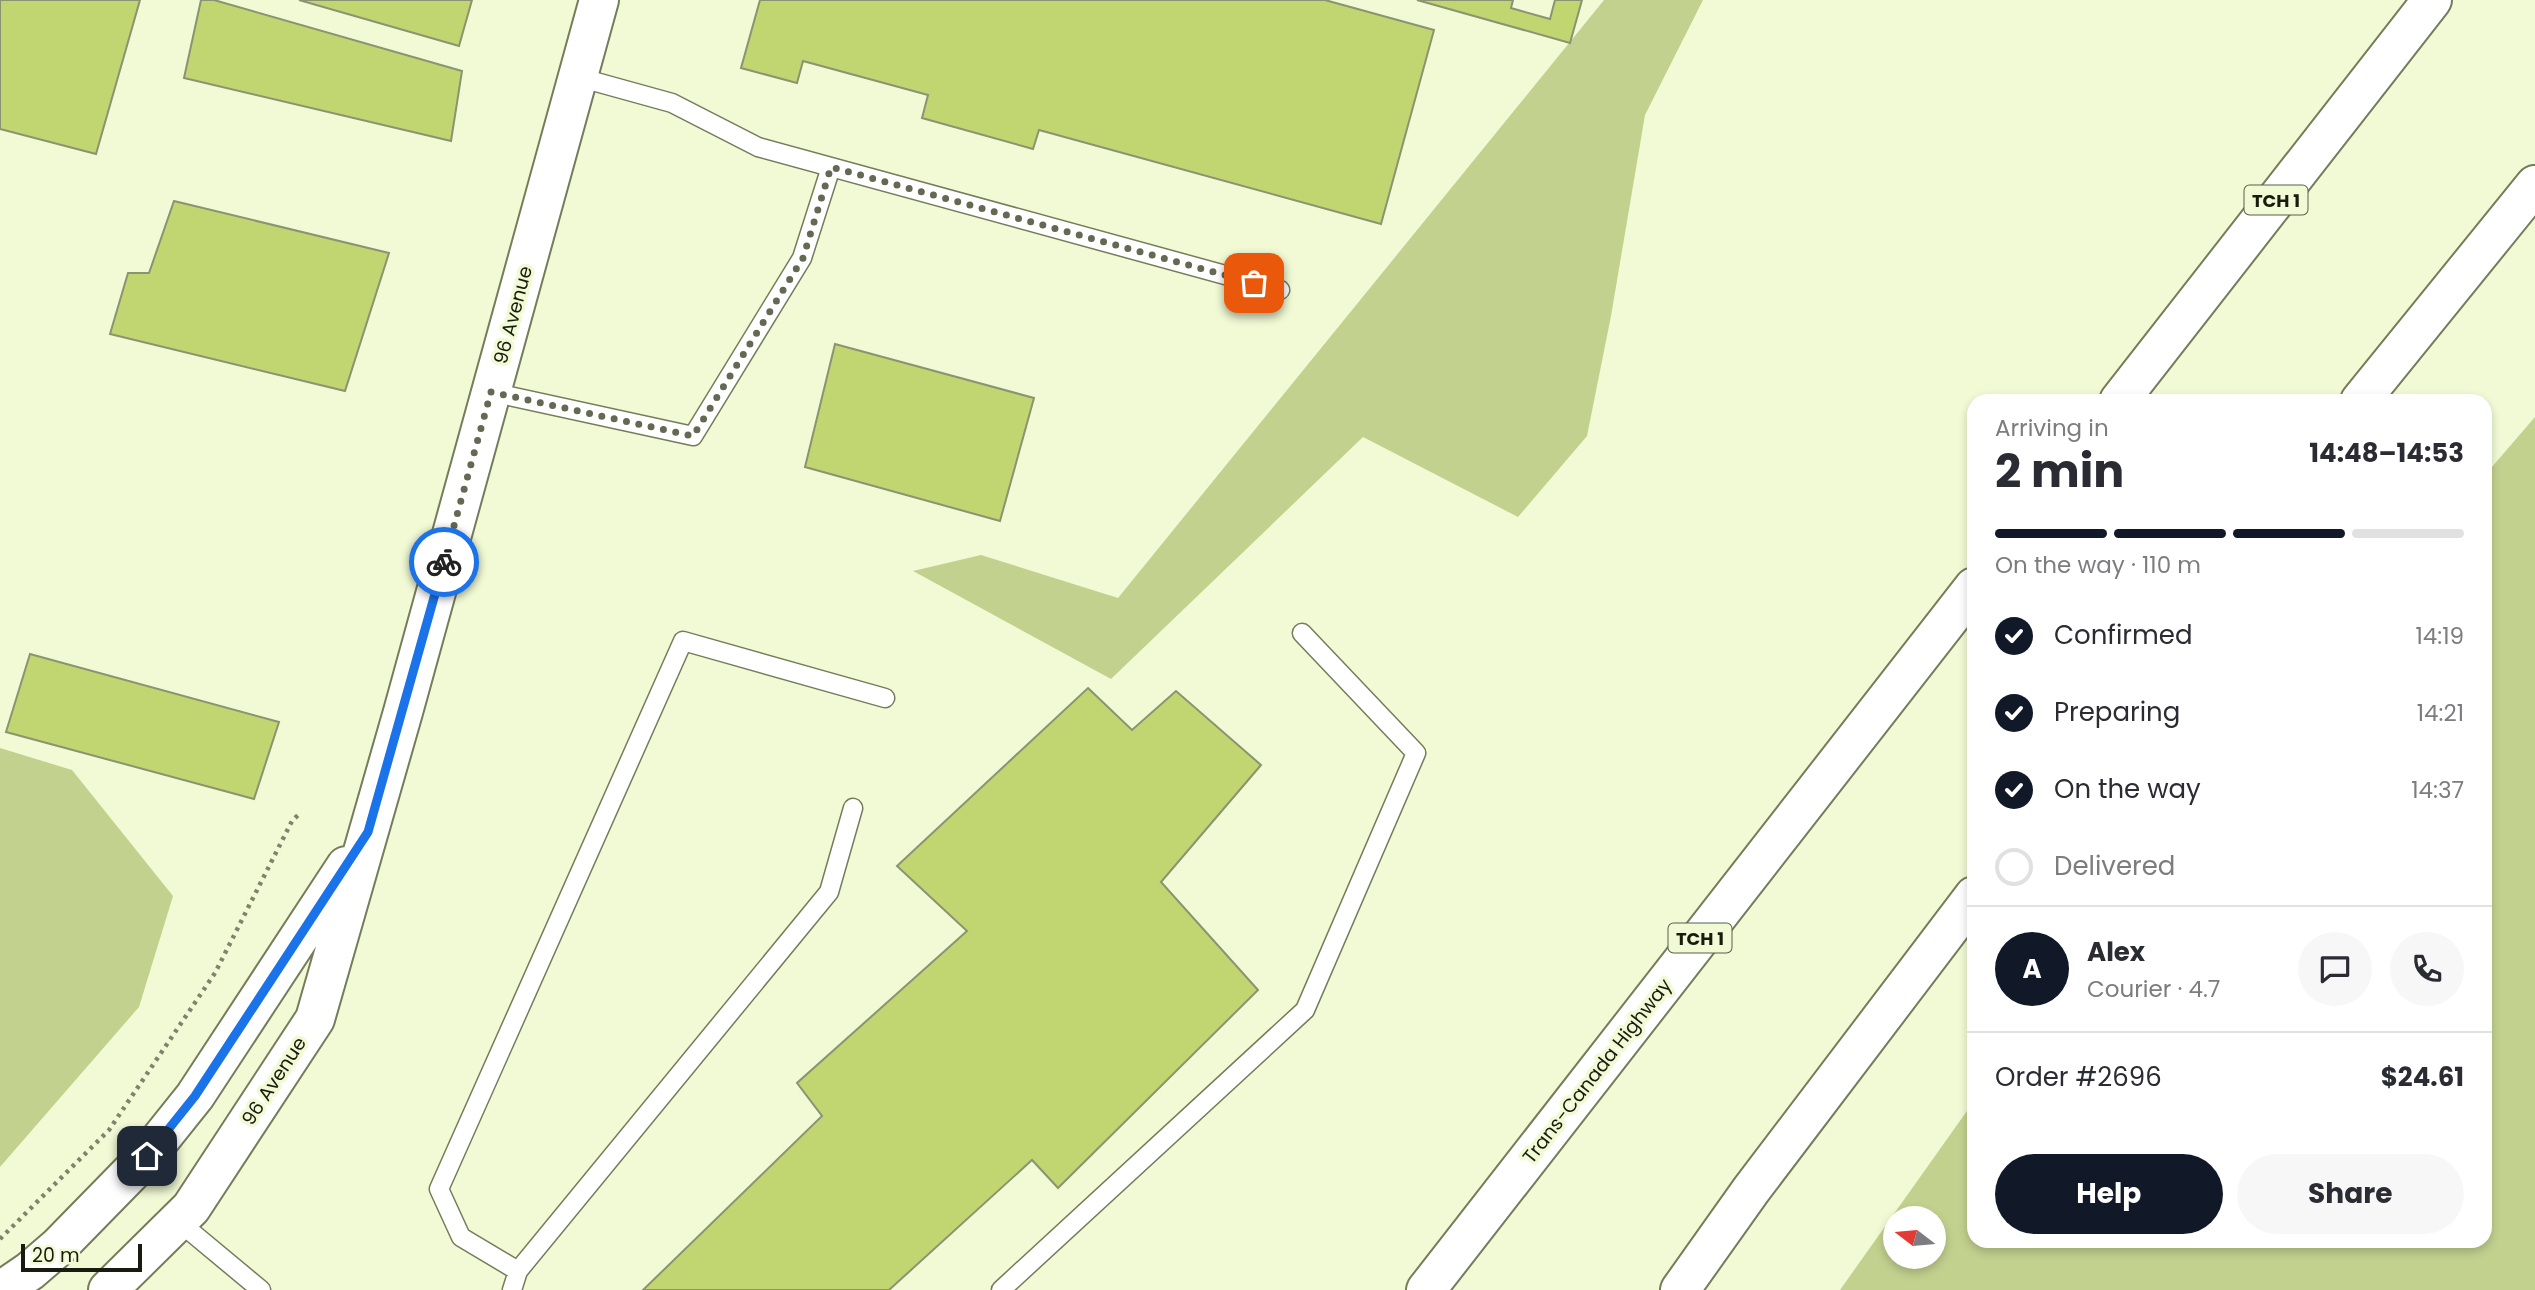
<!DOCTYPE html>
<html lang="en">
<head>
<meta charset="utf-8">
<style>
  :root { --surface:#fff; --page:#f7f7f7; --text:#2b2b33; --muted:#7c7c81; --line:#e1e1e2; --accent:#111827 }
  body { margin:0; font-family:Poppins,sans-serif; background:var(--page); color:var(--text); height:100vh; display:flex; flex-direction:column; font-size:26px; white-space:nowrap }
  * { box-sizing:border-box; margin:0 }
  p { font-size:23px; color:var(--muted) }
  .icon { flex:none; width:38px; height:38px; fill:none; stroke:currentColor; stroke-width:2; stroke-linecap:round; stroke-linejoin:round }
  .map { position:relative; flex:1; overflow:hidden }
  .drawer { position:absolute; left:1967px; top:394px; width:525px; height:854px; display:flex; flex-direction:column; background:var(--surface); border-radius:21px; box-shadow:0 4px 10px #0003 }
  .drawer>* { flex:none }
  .needle { width:46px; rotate:286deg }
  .controls { position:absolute; left:1883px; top:1206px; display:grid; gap:14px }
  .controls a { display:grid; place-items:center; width:63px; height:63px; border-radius:50%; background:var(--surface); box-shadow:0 4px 10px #0003; font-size:35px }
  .scale { position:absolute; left:21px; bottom:18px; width:121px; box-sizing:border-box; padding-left:7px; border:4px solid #181b0e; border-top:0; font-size:19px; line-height:24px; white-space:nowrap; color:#181b0e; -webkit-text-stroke:5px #f1fad5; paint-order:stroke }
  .pin { position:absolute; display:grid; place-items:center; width:60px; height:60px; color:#fff; margin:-30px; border-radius:14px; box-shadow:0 4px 10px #0006 }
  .courier { position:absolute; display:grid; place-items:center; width:70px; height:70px; margin:-35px; border:5px solid #1a73e8; border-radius:50%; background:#fff; color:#222; box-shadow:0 2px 9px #0007 }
  .head em { font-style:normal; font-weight:700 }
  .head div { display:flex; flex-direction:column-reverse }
  .head { display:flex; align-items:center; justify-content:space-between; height:119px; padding:0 28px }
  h1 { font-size:46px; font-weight:700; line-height:52px }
  .bar { display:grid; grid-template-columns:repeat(4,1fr); gap:10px 7px; align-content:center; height:84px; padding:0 28px }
  .bar i { height:9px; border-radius:5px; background:var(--line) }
  .bar .active { background:var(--accent) }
  .bar p { grid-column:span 4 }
  .line { display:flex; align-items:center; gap:18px; padding:0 28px; border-top:2px solid var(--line) }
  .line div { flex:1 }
  .round { display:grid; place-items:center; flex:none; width:74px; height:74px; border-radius:37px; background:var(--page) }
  ol { padding:0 28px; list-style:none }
  li { display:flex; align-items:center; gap:21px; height:77px }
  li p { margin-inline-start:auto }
  li .icon { padding:7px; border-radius:50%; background:var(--accent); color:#fff; stroke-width:4 }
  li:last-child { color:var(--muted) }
  li i { width:38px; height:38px; border:4px solid var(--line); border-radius:50% }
  .cta { display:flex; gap:14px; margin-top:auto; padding:14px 28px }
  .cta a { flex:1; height:80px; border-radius:42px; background:var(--accent); color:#fff; font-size:28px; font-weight:700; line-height:80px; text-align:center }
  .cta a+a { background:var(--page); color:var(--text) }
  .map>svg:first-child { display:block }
  .green { fill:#c3d18f; fill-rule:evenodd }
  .building { fill:#c1d571; stroke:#8b9371; stroke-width:2 }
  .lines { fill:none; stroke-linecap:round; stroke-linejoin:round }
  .service-casing { stroke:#757c5c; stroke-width:21 }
  .secondary-casing { stroke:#757c5c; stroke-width:42 }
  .motorway-casing { stroke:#757c5c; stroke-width:42 }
  .path { stroke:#7e836b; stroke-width:4.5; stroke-dasharray:3.5 5; stroke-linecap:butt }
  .service { stroke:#fff; stroke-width:18 }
  .secondary { stroke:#fff; stroke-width:38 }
  .motorway { stroke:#fff; stroke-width:38 }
  .done { stroke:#646954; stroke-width:7; stroke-dasharray:0 12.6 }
  .route { stroke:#1a73e8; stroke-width:9 }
  .labels { text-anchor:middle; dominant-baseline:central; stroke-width:7; stroke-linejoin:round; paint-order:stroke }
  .shield { fill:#f1fad5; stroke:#595e4a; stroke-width:2 }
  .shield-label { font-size:18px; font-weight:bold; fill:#181b0e }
  .street-label { font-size:19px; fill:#181b0e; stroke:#f1fad5 }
</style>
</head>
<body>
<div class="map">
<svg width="2535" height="1290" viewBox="0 0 2535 1290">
  <rect width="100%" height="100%" fill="#f1fad5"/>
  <path class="green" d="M 1604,0 L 1703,0 L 1645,115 L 1611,316 L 1587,436 L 1518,517 L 1363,437 L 1111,679 L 913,571 L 981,555 L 1118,598 Z
    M 2535,417 L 2535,1290 L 1840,1290 L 1974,1101 L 1974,1241 L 2485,1241 L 2485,475 ZM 1934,1218 L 1934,1256 L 1895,1256 L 1895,1218 Z
    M 0,748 L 72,770 L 173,896 L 139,1007 L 0,1167 Z"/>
  <path class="building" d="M 0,0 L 140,0 L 96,154 L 0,129 Z
    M 201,0 L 214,0 L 462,71 L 451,141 L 184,78 Z
    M 299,0 L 472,0 L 459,46 Z
    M 760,0 L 1325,0 L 1434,30 L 1381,224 L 1039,130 L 1033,149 L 922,118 L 928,95 L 803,61 L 797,83 L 741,68 Z
    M 1417,0 L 1513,0 L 1511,8 L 1550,19 L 1555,0 L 1582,0 L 1570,43 Z
    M 174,201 L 389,253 L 345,391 L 110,334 L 128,273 L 149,273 Z
    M 835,344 L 1034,398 L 1000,521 L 805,467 Z
    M 30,654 L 279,722 L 254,799 L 6,732 Z
    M 1088,688 L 1132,730 L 1176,691 L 1261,765 L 1161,882 L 1258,990 L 1058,1188 L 1032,1160 L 889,1290 L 643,1290 L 822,1116 L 797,1083 L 967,931 L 897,866 Z"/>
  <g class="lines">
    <g class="service-casing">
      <path id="service" d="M 578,77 L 672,103 L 758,147 L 1280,290
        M 491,392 L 693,436 L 802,258 L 831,167
        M 178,1221 L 261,1290
        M 518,1271 L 461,1237 L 439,1189 L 683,641 L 885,698
        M 512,1290 L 518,1271 L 829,892 L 853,808
        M 1001,1290 L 1305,1010 L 1416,753 L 1302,633"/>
    </g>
    <g class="secondary-casing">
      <path id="secondary" d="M 2,1290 L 30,1271 L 58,1247 L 147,1156 L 195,1096 L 346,866
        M 108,1290 L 191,1208 L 315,1019 L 403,712 L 599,0"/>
    </g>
    <g class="motorway-casing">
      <path id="motorway" d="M 2119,401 L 2432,0
        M 2360,401 L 2535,185
        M 1426,1290 L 1974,587
        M 1680,1290 L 1751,1190 L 1974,896"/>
    </g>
    <path class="path" d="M 0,1239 L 109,1130 L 215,973 L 292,821 L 301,812"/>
    <use href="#service" class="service"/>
    <use href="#secondary" class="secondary"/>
    <use href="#motorway" class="motorway"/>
  </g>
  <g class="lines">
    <path class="done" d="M 444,562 L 491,392 L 693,436 L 803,258 L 831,167 L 1254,283"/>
    <path class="route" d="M 147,1156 L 195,1096 L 368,832 L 444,562"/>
  </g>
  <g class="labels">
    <g class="shield">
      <rect x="2244.5" y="185.5" width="63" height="29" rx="5"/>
      <rect x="1668.5" y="923.5" width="63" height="29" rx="5"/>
    </g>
    <g class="shield-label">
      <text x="2276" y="200">TCH 1</text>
      <text x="1700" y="938">TCH 1</text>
    </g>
    <g class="street-label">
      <text transform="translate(513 315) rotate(-75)">96 Avenue</text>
      <text transform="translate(1597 1071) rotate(-52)">Trans-Canada Highway</text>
      <text transform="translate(274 1081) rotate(-57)">96 Avenue</text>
    </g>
  </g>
</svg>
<div class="controls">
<a><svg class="needle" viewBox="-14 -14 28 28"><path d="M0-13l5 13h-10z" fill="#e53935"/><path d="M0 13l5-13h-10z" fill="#7c7c81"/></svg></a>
</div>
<div class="scale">20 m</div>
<div class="pin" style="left:1254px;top:283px;background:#ea580c"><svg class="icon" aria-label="bag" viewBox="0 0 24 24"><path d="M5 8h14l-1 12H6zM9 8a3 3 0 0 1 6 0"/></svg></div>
<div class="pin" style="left:147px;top:1156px;background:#1f2937"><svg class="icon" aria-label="home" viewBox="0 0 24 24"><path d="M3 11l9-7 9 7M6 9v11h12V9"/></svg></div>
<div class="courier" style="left:444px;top:562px"><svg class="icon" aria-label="bike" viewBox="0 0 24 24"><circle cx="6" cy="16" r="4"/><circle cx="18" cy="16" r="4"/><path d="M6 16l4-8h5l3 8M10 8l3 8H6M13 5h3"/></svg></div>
<section class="drawer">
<div class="head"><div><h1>2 min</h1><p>Arriving in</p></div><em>14:48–14:53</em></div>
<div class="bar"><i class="active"></i><i class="active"></i><i class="active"></i><i></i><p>On the way · 110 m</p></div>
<ol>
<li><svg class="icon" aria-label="check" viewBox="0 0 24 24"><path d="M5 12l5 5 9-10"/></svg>Confirmed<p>14:19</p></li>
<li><svg class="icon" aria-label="check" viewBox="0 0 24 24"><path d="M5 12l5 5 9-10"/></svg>Preparing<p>14:21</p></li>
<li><svg class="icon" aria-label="check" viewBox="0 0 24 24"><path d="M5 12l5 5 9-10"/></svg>On the way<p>14:37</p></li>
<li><i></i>Delivered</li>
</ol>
<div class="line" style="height:126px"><b class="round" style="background:var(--accent);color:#fff">A</b><div><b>Alex</b><p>Courier · 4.7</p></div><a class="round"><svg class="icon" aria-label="chat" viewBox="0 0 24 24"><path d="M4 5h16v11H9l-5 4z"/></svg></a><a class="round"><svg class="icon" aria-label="phone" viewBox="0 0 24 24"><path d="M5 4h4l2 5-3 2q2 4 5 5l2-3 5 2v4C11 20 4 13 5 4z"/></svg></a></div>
<div class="line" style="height:91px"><div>Order #2696</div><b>$24.61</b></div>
<div class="cta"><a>Help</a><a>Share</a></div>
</section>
</div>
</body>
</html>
